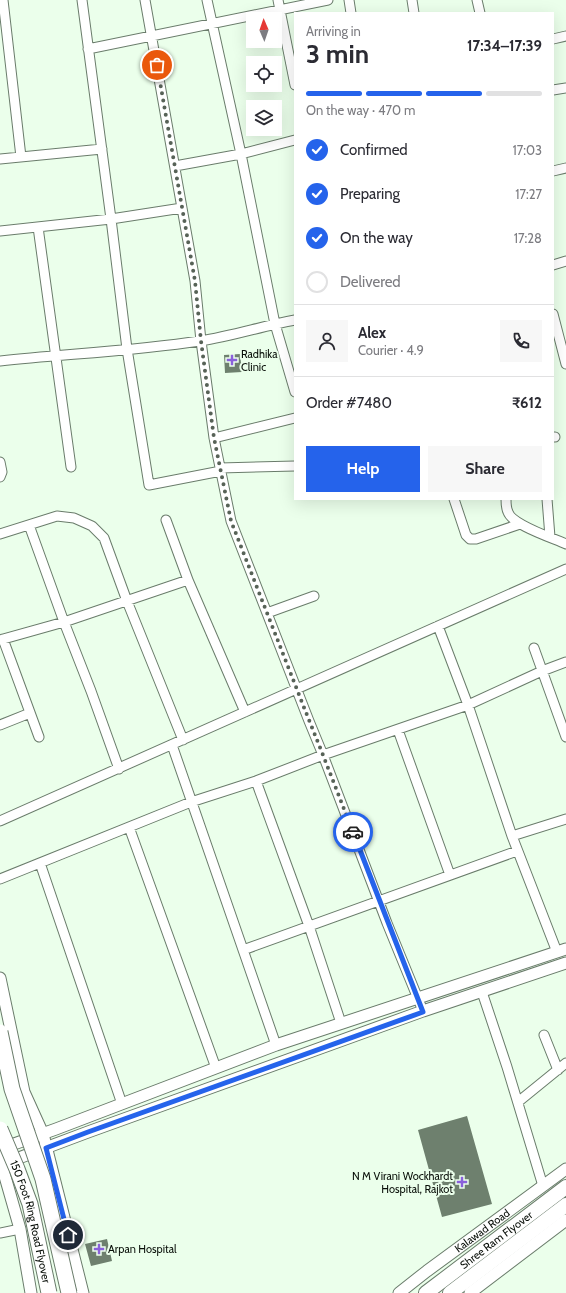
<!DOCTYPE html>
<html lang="en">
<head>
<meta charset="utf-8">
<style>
  :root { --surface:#fff; --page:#f7f7f7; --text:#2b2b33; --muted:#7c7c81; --line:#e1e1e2; --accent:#2563eb }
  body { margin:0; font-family:Cabin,sans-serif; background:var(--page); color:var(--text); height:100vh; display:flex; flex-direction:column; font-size:15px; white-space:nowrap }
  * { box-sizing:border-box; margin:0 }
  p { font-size:13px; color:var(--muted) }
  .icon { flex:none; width:22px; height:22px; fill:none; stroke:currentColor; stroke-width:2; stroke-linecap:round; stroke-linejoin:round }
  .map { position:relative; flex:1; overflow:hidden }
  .details { position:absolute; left:294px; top:12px; width:260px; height:488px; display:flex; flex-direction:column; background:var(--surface); border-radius:0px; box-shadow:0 4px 16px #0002 }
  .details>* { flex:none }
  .needle { width:26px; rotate:358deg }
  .controls { position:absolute; left:246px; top:12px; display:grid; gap:8px }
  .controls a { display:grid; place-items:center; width:36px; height:36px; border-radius:0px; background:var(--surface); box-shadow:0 4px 16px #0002; font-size:20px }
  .pin { position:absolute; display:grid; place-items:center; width:34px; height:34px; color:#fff; margin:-17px; border:2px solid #fff; border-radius:50%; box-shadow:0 1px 4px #0007 }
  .courier { position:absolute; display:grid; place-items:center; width:40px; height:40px; margin:-20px; border:3px solid #2563eb; border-radius:50%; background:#fff; color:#222; box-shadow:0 1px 5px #0007 }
  .headline em { font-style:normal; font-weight:700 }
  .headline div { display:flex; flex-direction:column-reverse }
  .headline { display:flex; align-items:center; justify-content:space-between; height:68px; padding:0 12px }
  h1 { font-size:26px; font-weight:700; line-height:30px }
  .bar { display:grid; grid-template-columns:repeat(4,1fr); gap:6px 4px; align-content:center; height:48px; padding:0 12px }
  .bar i { height:5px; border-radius:3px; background:var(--line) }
  .bar .selected { background:var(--accent) }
  .bar p { grid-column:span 4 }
  .line { display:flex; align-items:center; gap:10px; padding:0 12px; border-top:1px solid var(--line) }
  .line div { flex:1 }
  .round { display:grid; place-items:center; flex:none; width:42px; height:42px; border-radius:0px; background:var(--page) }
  ol { padding:0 12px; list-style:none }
  li { display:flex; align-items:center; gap:12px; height:44px }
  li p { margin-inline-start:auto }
  li .icon { padding:4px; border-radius:50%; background:var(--accent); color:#fff; stroke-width:4 }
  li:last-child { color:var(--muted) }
  li i { width:22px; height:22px; border:2px solid var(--line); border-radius:50% }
  .primary-button { display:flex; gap:8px; margin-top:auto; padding:8px 12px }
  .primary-button a { flex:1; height:46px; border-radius:0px; background:var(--accent); color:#fff; font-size:16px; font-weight:700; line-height:46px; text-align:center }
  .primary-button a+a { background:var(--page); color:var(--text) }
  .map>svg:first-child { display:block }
  .building { fill:#6e806e }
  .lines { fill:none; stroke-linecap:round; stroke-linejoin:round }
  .minor-casing { stroke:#6a7c6b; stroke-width:11 }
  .tertiary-casing { stroke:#6a7c6b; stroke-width:13 }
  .primary-casing { stroke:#6a7c6b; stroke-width:16 }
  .minor { stroke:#fff; stroke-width:9 }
  .tertiary { stroke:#fff; stroke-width:11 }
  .primary { stroke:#fff; stroke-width:14 }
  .trunk-bridge-casing { stroke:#6a7c6b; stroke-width:17; stroke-linecap:butt }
  .trunk-bridge { stroke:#fff; stroke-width:15 }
  .done { stroke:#576257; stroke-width:4; stroke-dasharray:0 7.2 }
  .route { stroke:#2563eb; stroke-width:5 }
  .poi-dot { fill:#8a61db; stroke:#ebffeb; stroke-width:1.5 }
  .labels { text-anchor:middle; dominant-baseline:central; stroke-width:4; stroke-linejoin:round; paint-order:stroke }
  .poi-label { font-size:11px; fill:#080e08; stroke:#ebffeb; text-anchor:start }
  .street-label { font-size:11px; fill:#080e08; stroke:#ebffeb }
</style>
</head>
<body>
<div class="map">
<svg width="566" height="1293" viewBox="0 0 566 1293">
  <rect width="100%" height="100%" fill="#ebffeb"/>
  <path class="building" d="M 240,354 L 242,372 L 225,373 L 224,355 Z
    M 467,1116 L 492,1204 L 442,1217 L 418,1130 Z
    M 107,1239 L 112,1261 L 91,1266 L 85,1244 Z"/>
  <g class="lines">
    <g class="minor-casing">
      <path id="minor" d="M 3,0 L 21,157
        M 82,0 L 111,219 L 127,349 L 149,485 L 221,471
        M 145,0 L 195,281 L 201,341 L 214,438 L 231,521 L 309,721 L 323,755 L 387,923 L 423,1011
        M 207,0 L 241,154 L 275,324 L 295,392
        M 278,0 L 295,85
        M 349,0 L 351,13
        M 412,0 L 414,13
        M 477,0 L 480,13
        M 553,39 L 566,36
        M 88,49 L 328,0
        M 553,90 L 566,88
        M 0,159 L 102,149
        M 175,166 L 241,154 L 295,140
        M 553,171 L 566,168
        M 38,227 L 71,467
        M 0,231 L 111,219 L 182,208
        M 553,265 L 566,261
        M 553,314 L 566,364
        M 0,361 C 66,354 134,351 200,341 C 232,336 263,326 295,320
        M 553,437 L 555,437
        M 214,438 L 295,418
        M 0,462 L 2,472 L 0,477
        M 220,468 L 295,466
        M 454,499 L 466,535 L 470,539 L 476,539 L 520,524
        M 506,499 C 506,503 506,508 508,512 C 512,525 553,538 566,544
        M 547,499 L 550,537
        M 166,520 L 188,580
        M 0,534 L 57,516 L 74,518 L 92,526 L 104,538 L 127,601 L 183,740
        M 267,613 L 314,596
        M 438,626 L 468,705 L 512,836 L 557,952
        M 3,639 L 39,737
        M 0,640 L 64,622 L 29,525
        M 534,648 L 566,737
        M 0,725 L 30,713
        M 398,730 L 450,875
        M 172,745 L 276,1045
        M 119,769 L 91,691 L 64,622 L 188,580 L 245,712
        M 256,781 L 309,926 L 341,1023
        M 0,821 L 566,569
        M 129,827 L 216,1068
        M 512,836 L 566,819
        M 40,863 L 122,1104
        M 0,879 L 191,802 L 256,781 L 323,755 L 468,705 L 542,671 L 566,662
        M 243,950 L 517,851
        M 482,992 L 507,1067 L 543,1186
        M 544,1035 L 558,1070
        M 518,1102 L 566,1063
        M 0,1233 L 20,1229"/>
    </g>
    <g class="tertiary-casing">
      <g id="tertiary">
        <path d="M 0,978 L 24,1092 L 43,1134 L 83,1293"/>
        <path d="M 0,1149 L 56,1129 L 276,1045 L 566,949"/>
        <path d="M 0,1159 L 20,1229 L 31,1293"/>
        <path d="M 0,1165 L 88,1132 L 423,1011 L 566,963"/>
        <path id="s1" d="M 399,1293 L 427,1271 L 566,1169"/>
        <path d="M 470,1293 L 566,1220"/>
      </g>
    </g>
    <g class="primary-casing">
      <g id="primary">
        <path id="s2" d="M 426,1293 L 566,1187"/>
        <path d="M 450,1293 L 566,1205"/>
      </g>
    </g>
    <use href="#minor" class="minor"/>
    <use href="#tertiary" class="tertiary"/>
    <use href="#primary" class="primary"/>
    <g class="trunk-bridge-casing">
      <g id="trunk-bridge">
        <path d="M 0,1032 L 12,1089 L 43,1179 L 69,1293"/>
        <path id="s3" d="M 0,1129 L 17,1169 L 30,1204 L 49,1293"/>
      </g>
    </g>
    <use href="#trunk-bridge" class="trunk-bridge"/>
  </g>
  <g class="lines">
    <path class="done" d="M 157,65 L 195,281 L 201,341 L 214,438 L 231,521 L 305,710 L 323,755 L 353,832"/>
    <path class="route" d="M 68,1235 L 46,1148 L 88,1132 L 423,1012 L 353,832"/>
  </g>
  <g class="poi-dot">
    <path d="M230 354h4v4h4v4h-4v4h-4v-4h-4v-4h4z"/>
    <path d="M460 1176h4v4h4v4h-4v4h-4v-4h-4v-4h4z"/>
    <path d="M97 1243h4v4h4v4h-4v4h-4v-4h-4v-4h4z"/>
  </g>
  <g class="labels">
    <g class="poi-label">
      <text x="241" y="354">Radhika<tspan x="241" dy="13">Clinic</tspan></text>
      <text x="453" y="1176" text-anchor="end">N M Virani Wockhardt<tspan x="453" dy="13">Hospital, Rajkot</tspan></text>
      <text x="108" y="1249">Arpan Hospital</text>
    </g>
    <g class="street-label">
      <text stroke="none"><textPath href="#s3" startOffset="98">150 Foot Ring Road Flyover</textPath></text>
      <text stroke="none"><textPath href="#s1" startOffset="104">Kalawad Road</textPath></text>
      <text stroke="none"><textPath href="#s2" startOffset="88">Shree Ram Flyover</textPath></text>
    </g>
  </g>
</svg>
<div class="controls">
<a><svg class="needle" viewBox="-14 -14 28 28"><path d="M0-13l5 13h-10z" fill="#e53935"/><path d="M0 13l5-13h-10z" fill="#7c7c81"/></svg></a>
<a><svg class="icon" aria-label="locate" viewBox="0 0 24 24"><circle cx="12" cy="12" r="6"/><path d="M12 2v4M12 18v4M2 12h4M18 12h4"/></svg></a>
<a><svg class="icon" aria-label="layers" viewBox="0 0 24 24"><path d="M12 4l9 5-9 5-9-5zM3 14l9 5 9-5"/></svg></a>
</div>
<div class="pin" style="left:157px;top:65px;background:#ea580c"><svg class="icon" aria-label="bag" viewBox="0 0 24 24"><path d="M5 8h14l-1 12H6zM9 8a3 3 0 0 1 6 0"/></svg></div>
<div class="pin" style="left:68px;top:1235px;background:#1f2937"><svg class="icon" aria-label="home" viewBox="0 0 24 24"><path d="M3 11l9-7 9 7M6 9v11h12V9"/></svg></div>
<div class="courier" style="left:353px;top:832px"><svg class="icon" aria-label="car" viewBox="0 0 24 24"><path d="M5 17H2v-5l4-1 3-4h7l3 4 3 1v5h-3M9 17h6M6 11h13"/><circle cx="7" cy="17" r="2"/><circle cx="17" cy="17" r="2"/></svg></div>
<section class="details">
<div class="headline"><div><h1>3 min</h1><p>Arriving in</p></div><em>17:34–17:39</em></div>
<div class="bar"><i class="selected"></i><i class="selected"></i><i class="selected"></i><i></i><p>On the way · 470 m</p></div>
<ol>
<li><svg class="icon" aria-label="check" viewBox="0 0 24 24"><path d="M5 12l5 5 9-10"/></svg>Confirmed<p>17:03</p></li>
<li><svg class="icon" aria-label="check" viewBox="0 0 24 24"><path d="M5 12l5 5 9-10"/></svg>Preparing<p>17:27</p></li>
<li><svg class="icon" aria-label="check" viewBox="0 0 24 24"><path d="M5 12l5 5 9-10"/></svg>On the way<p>17:28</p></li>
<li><i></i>Delivered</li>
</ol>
<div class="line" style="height:72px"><a class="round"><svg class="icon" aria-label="person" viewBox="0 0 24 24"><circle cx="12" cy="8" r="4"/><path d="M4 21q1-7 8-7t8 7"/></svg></a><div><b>Alex</b><p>Courier · 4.9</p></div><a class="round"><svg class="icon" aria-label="phone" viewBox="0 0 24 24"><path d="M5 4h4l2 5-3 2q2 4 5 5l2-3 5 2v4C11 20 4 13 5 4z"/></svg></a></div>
<div class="line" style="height:52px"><div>Order #7480</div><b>₹612</b></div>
<div class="primary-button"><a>Help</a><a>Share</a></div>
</section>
</div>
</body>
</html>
